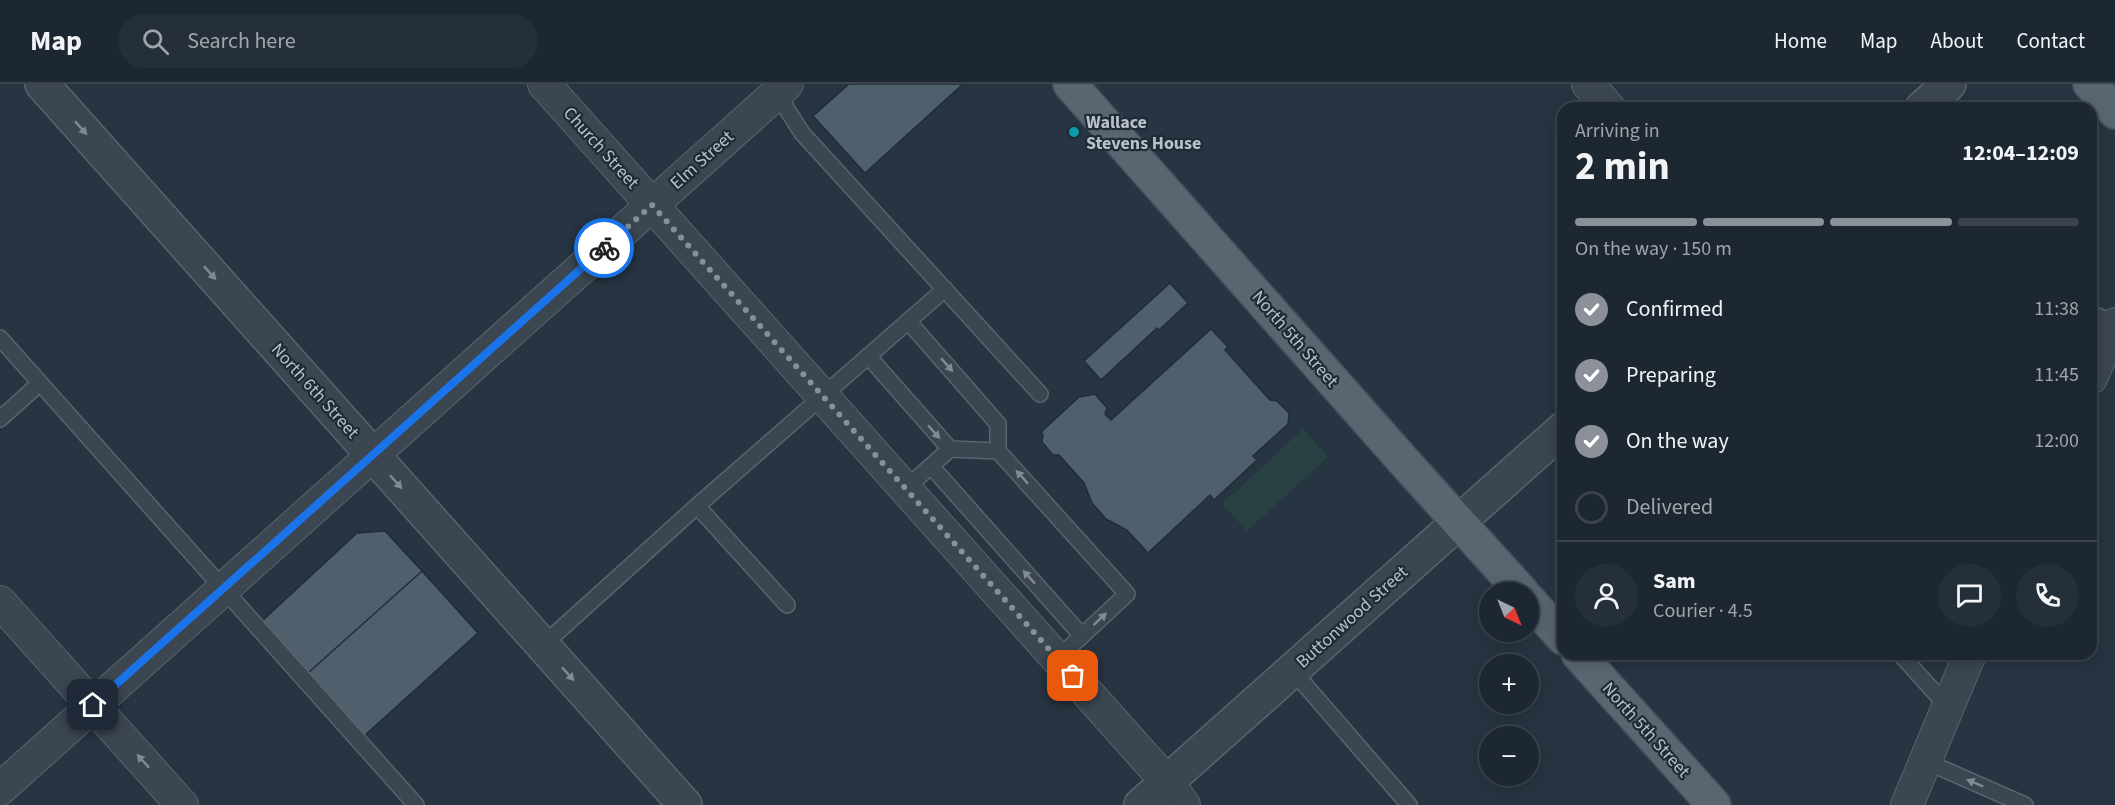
<!DOCTYPE html>
<html lang="en">
<head>
<meta charset="utf-8">
<style>
  :root { --surface:#1d2731; --page:#252f39; --text:#f1f3f6; --muted:#a0a5ab; --line:#3b444d; --accent:#8c9099 }
  body { margin:0; font-family:"Source Sans 3",sans-serif; background:var(--page); color:var(--text); height:100vh; display:flex; flex-direction:column; font-size:22px; white-space:nowrap }
  * { box-sizing:border-box; margin:0 }
  p { font-size:20px; color:var(--muted) }
  .icon { flex:none; width:33px; height:33px; fill:none; stroke:currentColor; stroke-width:2; stroke-linecap:round; stroke-linejoin:round }
  .map { position:relative; flex:1; overflow:hidden }
  .drawer { position:absolute; left:1557px; top:18px; width:540px; height:558px; display:flex; flex-direction:column; background:var(--surface); border-radius:18px; box-shadow:0 3px 15px #0003,0 0 0 2px var(--line) }
  .drawer>* { flex:none }
  .needle { width:39px; rotate:137deg }
  .controls { position:absolute; left:1479px; top:498px; display:grid; gap:12px }
  .controls a { display:grid; place-items:center; width:60px; height:60px; border-radius:50%; background:var(--surface); box-shadow:0 3px 15px #0003,0 0 0 2px var(--line); font-size:30px }
  .pin { position:absolute; display:grid; place-items:center; width:51px; height:51px; color:#fff; margin:-26px; border-radius:12px; box-shadow:0 3px 9px #0006 }
  .courier { position:absolute; display:grid; place-items:center; width:60px; height:60px; margin:-30px; border:4px solid #1a73e8; border-radius:50%; background:#fff; color:#222; box-shadow:0 2px 8px #0007 }
  .summary em { font-style:normal; font-weight:700 }
  .summary div { display:flex; flex-direction:column-reverse }
  .summary { display:flex; align-items:center; justify-content:space-between; height:102px; padding:0 18px }
  h1 { font-size:39px; font-weight:700; line-height:45px }
  .bar { display:grid; grid-template-columns:repeat(4,1fr); gap:9px 6px; align-content:center; height:72px; padding:0 18px }
  .bar i { height:8px; border-radius:4px; background:var(--line) }
  .bar .selected { background:var(--accent) }
  .bar p { grid-column:span 4 }
  .line { display:flex; align-items:center; gap:15px; padding:0 18px; border-top:2px solid var(--line) }
  .line div { flex:1 }
  .round { display:grid; place-items:center; flex:none; width:63px; height:63px; border-radius:32px; background:var(--page) }
  ol { padding:0 18px; list-style:none }
  li { display:flex; align-items:center; gap:18px; height:66px }
  li p { margin-inline-start:auto }
  li .icon { padding:6px; border-radius:50%; background:var(--accent); color:#fff; stroke-width:4 }
  li:last-child { color:var(--muted) }
  li i { width:33px; height:33px; border:3px solid var(--line); border-radius:50% }
  header { display:flex; align-items:center; gap:36px; box-sizing:border-box; height:84px; padding:0 30px; background:var(--surface); border-bottom:2px solid var(--line) }
  header strong { font-size:28px }
  nav { display:flex; gap:33px; margin-inline-start:auto; font-size:21px }
  .search { width:420px; height:54px; background:var(--page); display:flex; align-items:center; gap:15px; box-sizing:border-box; padding:0 21px; border-radius:33px; color:var(--muted); font-size:22px }
  .map>svg:first-child { display:block }
  .green { fill:#294142 }
  .building { fill:#505f6c; stroke:#212d38; stroke-width:1.5 }
  .lines { fill:none; stroke-linecap:round; stroke-linejoin:round }
  .service-casing { stroke:#59646e; stroke-width:18 }
  .minor-casing { stroke:#59646e; stroke-width:34 }
  .tertiary-casing { stroke:#59646e; stroke-width:36 }
  .primary-casing { stroke:#444f5a; stroke-width:36 }
  .service { stroke:#3b4651; stroke-width:15 }
  .minor { stroke:#3b4651; stroke-width:32 }
  .tertiary { stroke:#3b4651; stroke-width:33 }
  .primary { stroke:#596570; stroke-width:33 }
  .oneway { fill:#808a94 }
  .done { stroke:#85909b; stroke-width:6; stroke-dasharray:0 10.8 }
  .route { stroke:#1a73e8; stroke-width:8 }
  .culture-dot { fill:#0f9aa8; stroke:#1f2b36; stroke-width:2 }
  .labels { text-anchor:middle; dominant-baseline:central; stroke-width:4.5; stroke-linejoin:round; paint-order:stroke }
  .poi-label { font-size:18px; font-weight:bold; fill:#b8c1cb; stroke:#1f2b36; text-anchor:start }
  .street-label { font-size:18px; fill:#b8c1cb; stroke:#1f2b36 }
</style>
</head>
<body>
<header>
<strong>Map</strong>
<div class="search"><svg class="icon" aria-label="search" viewBox="0 0 24 24"><circle cx="10" cy="10" r="6"/><path d="M15 15l6 6"/></svg>Search here</div>
<nav><a>Home</a><a>Map</a><a>About</a><a>Contact</a></nav>
</header>
<div class="map">
<svg width="2115" height="721" viewBox="0 0 2115 721">
  <rect width="100%" height="100%" fill="#273441"/>
  <path class="green" d="M 1303,345 L 1328,373 L 1247,447 L 1222,420 Z"/>
  <path class="building" d="M 849,0 L 963,0 L 865,89 L 813,32 Z
    M 1170,199 L 1188,219 L 1159,246 L 1157,244 L 1101,296 L 1084,277 Z
    M 1211,245 L 1228,263 L 1225,266 L 1270,316 L 1277,317 L 1289,329 L 1288,340 L 1253,372 L 1257,376 L 1214,416 L 1210,411 L 1148,469 L 1127,446 L 1106,435 L 1092,419 L 1084,399 L 1059,371 L 1053,371 L 1042,358 L 1043,351 L 1041,348 L 1079,313 L 1095,310 L 1107,324 L 1105,330 L 1111,336 Z
    M 385,447 L 422,487 L 308,589 L 262,537 L 357,449 Z
    M 422,487 L 478,549 L 364,652 L 308,589 Z"/>
  <g class="lines">
    <g class="service-casing">
      <path id="service" d="M 774,5 L 802,49 L 1040,310
        M 2091,229 L 2115,240
        M 908,237 L 998,340 L 998,367
        M 0,254 L 416,721
        M 868,272 L 950,365
        M 0,335 L 40,299
        M 931,382 L 1082,552
        M 905,405 L 950,365 L 998,367 L 1127,510 L 1057,575
        M 697,422 L 787,521
        M 542,562 L 697,422 L 945,205
        M 1900,570 L 1947,622
        M 1292,586 L 1409,721
        M 1925,677 L 2025,721"/>
    </g>
    <g class="minor-casing">
      <path id="minor" d="M 544,0 L 1167,698 L 1184,721
        M 1588,0 L 1609,24
        M 2091,294 L 2115,240
        M 0,518 L 182,721
        M 0,705 L 787,0
        M 1907,721 L 1970,570"/>
    </g>
    <g class="tertiary-casing">
      <path id="tertiary" d="M 42,0 L 685,721
        M 1922,24 L 1949,0
        M 1141,721 L 1563,345"/>
    </g>
    <g class="primary-casing">
      <path id="primary" d="M 1070,0 L 1408,382 L 1522,508
        M 2090,0 L 2115,28
        M 1528,515 L 1563,554
        M 1578,570 L 1714,721"/>
    </g>
    <use href="#service" class="service"/>
    <use href="#minor" class="minor"/>
    <use href="#tertiary" class="tertiary"/>
    <use href="#primary" class="primary"/>
  </g>
  <defs><path id="oneway-solid" d="M-6-.8H1V-3.2L6.5 0L1 3.2V.8H-6Z" transform="scale(1.5)"/></defs>
  <g class="oneway">
    <use href="#oneway-solid" transform="translate(81 44) rotate(48)"/>
    <use href="#oneway-solid" transform="translate(210 189) rotate(48)"/>
    <use href="#oneway-solid" transform="translate(947 281) rotate(49)"/>
    <use href="#oneway-solid" transform="translate(934 348) rotate(49)"/>
    <use href="#oneway-solid" transform="translate(1022 393) rotate(-132)"/>
    <use href="#oneway-solid" transform="translate(396 398) rotate(48)"/>
    <use href="#oneway-solid" transform="translate(1029 493) rotate(-132)"/>
    <use href="#oneway-solid" transform="translate(1100 535) rotate(-43)"/>
    <use href="#oneway-solid" transform="translate(568 590) rotate(48)"/>
    <use href="#oneway-solid" transform="translate(143 677) rotate(-132)"/>
    <use href="#oneway-solid" transform="translate(1975 699) rotate(-157)"/>
  </g>
  <g class="lines">
    <path class="done" d="M 604,164 L 652,121 L 1073,592"/>
    <path class="route" d="M 93,621 L 604,164"/>
  </g>
  <circle class="culture-dot" cx="1074" cy="48" r="6"/>
  <g class="labels">
    <g class="poi-label">
      <text x="1086" y="38">Wallace<tspan x="1086" dy="21">Stevens House</tspan></text>
    </g>
    <g class="street-label">
      <text transform="translate(601 64) rotate(48)">Church Street</text>
      <text transform="translate(702 76) rotate(-42)">Elm Street</text>
      <text transform="translate(1295 255) rotate(49)">North 5th Street</text>
      <text transform="translate(315 307) rotate(48)">North 6th Street</text>
      <text transform="translate(1352 533) rotate(-42)">Buttonwood Street</text>
      <text transform="translate(1646 646) rotate(48)">North 5th Street</text>
    </g>
  </g>
</svg>
<div class="controls">
<a><svg class="needle" viewBox="-14 -14 28 28"><path d="M0-13l5 13h-10z" fill="#e53935"/><path d="M0 13l5-13h-10z" fill="#a0a5ab"/></svg></a>
<a>+</a>
<a>−</a>
</div>
<div class="pin" style="left:1073px;top:592px;background:#ea580c"><svg class="icon" aria-label="bag" viewBox="0 0 24 24"><path d="M5 8h14l-1 12H6zM9 8a3 3 0 0 1 6 0"/></svg></div>
<div class="pin" style="left:93px;top:621px;background:#1f2937"><svg class="icon" aria-label="home" viewBox="0 0 24 24"><path d="M3 11l9-7 9 7M6 9v11h12V9"/></svg></div>
<div class="courier" style="left:604px;top:164px"><svg class="icon" aria-label="bike" viewBox="0 0 24 24"><circle cx="6" cy="16" r="4"/><circle cx="18" cy="16" r="4"/><path d="M6 16l4-8h5l3 8M10 8l3 8H6M13 5h3"/></svg></div>
<section class="drawer">
<div class="summary"><div><h1>2 min</h1><p>Arriving in</p></div><em>12:04–12:09</em></div>
<div class="bar"><i class="selected"></i><i class="selected"></i><i class="selected"></i><i></i><p>On the way · 150 m</p></div>
<ol>
<li><svg class="icon" aria-label="check" viewBox="0 0 24 24"><path d="M5 12l5 5 9-10"/></svg>Confirmed<p>11:38</p></li>
<li><svg class="icon" aria-label="check" viewBox="0 0 24 24"><path d="M5 12l5 5 9-10"/></svg>Preparing<p>11:45</p></li>
<li><svg class="icon" aria-label="check" viewBox="0 0 24 24"><path d="M5 12l5 5 9-10"/></svg>On the way<p>12:00</p></li>
<li><i></i>Delivered</li>
</ol>
<div class="line" style="height:108px"><a class="round"><svg class="icon" aria-label="person" viewBox="0 0 24 24"><circle cx="12" cy="8" r="4"/><path d="M4 21q1-7 8-7t8 7"/></svg></a><div><b>Sam</b><p>Courier · 4.5</p></div><a class="round"><svg class="icon" aria-label="chat" viewBox="0 0 24 24"><path d="M4 5h16v11H9l-5 4z"/></svg></a><a class="round"><svg class="icon" aria-label="phone" viewBox="0 0 24 24"><path d="M5 4h4l2 5-3 2q2 4 5 5l2-3 5 2v4C11 20 4 13 5 4z"/></svg></a></div>
</section>
</div>
</body>
</html>
